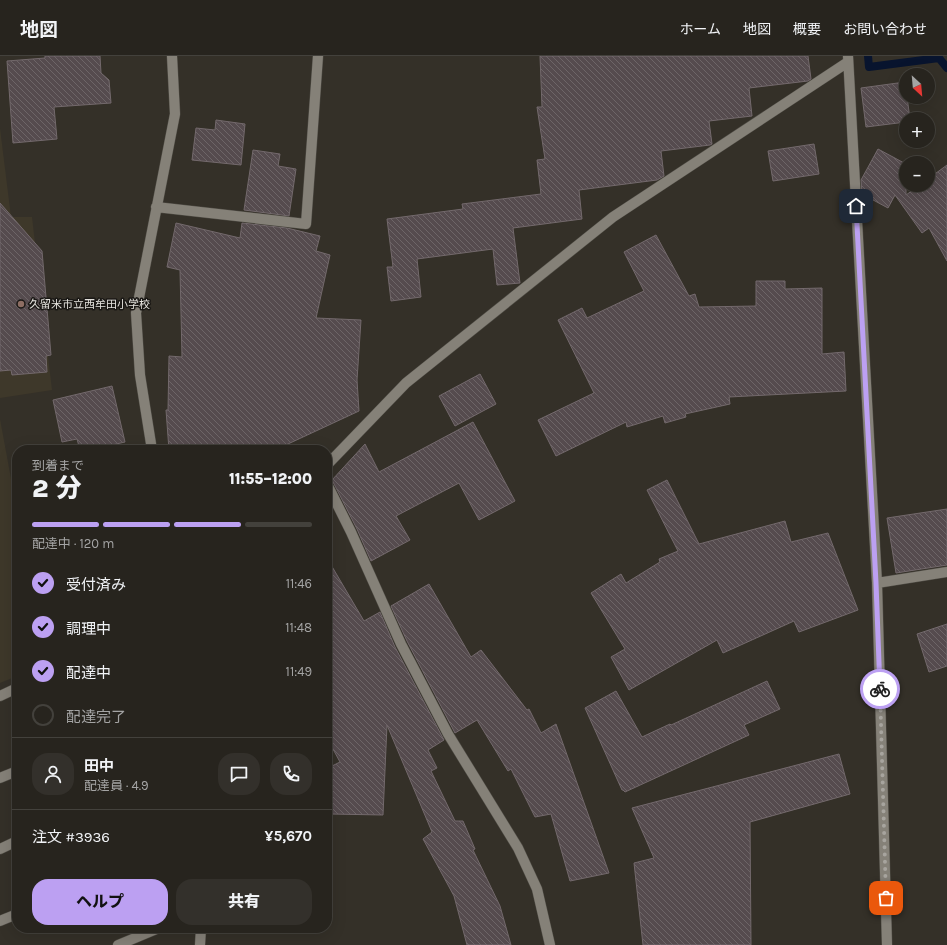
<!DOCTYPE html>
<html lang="ja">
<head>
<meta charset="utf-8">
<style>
  :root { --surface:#27241e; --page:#33302b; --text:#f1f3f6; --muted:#a4a4a4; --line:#43413c; --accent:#bca0f2 }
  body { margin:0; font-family:Karla,"Noto Sans JP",sans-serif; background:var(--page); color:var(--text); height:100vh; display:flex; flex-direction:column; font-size:15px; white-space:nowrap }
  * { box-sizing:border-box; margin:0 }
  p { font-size:13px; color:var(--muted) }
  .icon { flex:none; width:22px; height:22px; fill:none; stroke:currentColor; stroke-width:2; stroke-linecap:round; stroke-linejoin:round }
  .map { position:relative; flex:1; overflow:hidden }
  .side { position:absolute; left:12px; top:389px; width:320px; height:488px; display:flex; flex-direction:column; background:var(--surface); border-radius:16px; box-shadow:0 4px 16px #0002,0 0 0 1px var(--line) }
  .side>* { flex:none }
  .needle { width:26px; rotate:154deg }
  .fabs { position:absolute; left:899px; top:12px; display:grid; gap:8px }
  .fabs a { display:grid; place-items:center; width:36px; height:36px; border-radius:50%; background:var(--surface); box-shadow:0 4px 16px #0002,0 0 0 1px var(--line); font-size:20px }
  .pin { position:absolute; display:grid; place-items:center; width:34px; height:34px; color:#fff; margin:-17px; border-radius:8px; box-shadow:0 2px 6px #0006 }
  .courier { position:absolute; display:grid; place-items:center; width:40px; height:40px; margin:-20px; border:3px solid #bca0f2; border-radius:50%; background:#fff; color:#222; box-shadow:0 1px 5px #0007 }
  .head em { font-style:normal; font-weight:800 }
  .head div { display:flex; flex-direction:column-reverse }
  .head { display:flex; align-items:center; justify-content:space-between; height:68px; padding:0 20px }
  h1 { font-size:26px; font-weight:800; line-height:30px }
  .bar { display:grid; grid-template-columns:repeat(4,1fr); gap:6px 4px; align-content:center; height:48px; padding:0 20px }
  .bar i { height:5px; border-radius:3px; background:var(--line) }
  .bar .on { background:var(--accent) }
  .bar p { grid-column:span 4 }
  .line { display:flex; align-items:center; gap:10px; padding:0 20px; border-top:1px solid var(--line) }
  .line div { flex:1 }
  .round { display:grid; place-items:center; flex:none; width:42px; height:42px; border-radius:16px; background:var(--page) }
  ol { padding:0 20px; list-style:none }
  li { display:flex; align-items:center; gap:12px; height:44px }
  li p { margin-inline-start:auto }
  li .icon { padding:4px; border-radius:50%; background:var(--accent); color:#111; stroke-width:4 }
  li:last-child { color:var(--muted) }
  li i { width:22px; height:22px; border:2px solid var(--line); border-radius:50% }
  .cta { display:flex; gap:8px; margin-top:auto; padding:8px 20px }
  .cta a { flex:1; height:46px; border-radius:16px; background:var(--accent); color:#111; font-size:16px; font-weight:800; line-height:46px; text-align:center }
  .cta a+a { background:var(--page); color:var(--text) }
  header { display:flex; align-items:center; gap:24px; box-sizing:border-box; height:56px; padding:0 20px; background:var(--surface); border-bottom:1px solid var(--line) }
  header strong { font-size:19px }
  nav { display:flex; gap:22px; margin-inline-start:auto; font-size:14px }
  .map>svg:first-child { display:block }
  .built { fill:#3e382a }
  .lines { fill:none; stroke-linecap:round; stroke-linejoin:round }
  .stream { stroke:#08142e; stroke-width:8 }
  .building { fill:url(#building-back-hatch); stroke:#73696c }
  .service-casing { stroke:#504d46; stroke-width:11 }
  .minor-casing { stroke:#504d46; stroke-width:11 }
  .service { stroke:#858178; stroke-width:10 }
  .minor { stroke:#858178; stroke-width:10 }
  .done { stroke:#a7a49e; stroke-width:4; stroke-dasharray:0 7.2 }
  .route { stroke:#bca0f2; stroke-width:5 }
  .education-dot { fill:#8d6e63; stroke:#1a1815; stroke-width:1.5 }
  .labels { text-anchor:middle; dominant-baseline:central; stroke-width:3; stroke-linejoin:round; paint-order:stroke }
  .poi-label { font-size:11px; fill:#e5e3de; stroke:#1a1815; text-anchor:start }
</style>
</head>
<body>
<header>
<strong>地図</strong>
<nav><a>ホーム</a><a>地図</a><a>概要</a><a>お問い合わせ</a></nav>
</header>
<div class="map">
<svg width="947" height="889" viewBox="0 0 947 889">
  <defs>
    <pattern id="building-back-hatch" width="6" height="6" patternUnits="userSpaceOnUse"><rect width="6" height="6" fill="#554b4e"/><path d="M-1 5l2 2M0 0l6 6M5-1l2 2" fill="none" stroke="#6d6567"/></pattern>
  </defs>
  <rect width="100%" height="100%" fill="#343028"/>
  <path class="built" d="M 0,72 L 11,161 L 32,161 L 52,334 L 0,342 Z
    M 0,363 L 17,455 L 17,620 L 0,627 Z"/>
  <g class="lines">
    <path class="stream" d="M 868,0 L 869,11 L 939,2 L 947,12"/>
  </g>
  <path class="building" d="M 45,0 L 100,0 L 101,17 L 109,24 L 111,47 L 54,51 L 57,83 L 13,87 L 7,5 L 45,2 Z
    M 540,0 L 808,0 L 811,23 L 808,25 L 749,32 L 752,60 L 709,65 L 712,88 L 710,89 L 661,95 L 664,120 L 657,124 L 579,134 L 582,163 L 513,172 L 520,227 L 497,229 L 493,193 L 417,203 L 421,241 L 391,245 L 387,211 L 393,211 L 387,163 L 463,153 L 462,148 L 541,138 L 537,104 L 545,103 L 537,51 L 542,51 Z
    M 905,26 L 910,63 L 906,63 L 906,66 L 866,71 L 861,32 Z
    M 216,64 L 245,68 L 241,109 L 192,104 L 196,72 L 215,74 Z
    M 814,88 L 819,118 L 773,125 L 768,95 Z
    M 878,93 L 906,108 L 906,139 L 920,129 L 928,129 L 928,123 L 947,109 L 947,205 L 929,172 L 922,177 L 895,139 L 888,152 L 862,138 L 861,124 Z
    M 253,94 L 280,98 L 278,110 L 296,113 L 289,160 L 244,154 Z
    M 0,147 L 42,195 L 51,299 L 46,300 L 47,316 L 12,319 L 11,314 L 0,315 Z
    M 176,167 L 240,182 L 242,167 L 287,172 L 320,180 L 316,195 L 330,199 L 316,262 L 361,264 L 357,324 L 359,355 L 275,394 L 169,394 L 166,354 L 168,354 L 169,300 L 182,301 L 180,214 L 167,211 Z
    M 656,179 L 689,240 L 695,238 L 699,251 L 756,250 L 756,225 L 785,225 L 785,233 L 822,232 L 822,298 L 844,296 L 846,335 L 729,341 L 730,348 L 685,358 L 686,361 L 665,367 L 663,360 L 627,371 L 626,366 L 556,400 L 538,364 L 594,337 L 558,264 L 582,252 L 587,262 L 644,235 L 624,196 Z
    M 480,318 L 496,348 L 455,370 L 439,340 Z
    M 112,330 L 125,386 L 90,394 L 80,394 L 77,383 L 62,386 L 53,344 Z
    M 473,366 L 515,445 L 479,464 L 459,427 L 396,460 L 410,484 L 371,505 L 357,473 L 332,424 L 365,388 L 379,416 Z
    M 667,424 L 699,488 L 785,465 L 791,486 L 828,477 L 858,554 L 799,576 L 794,565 L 723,597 L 717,584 L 629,634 L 611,601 L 625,593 L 591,537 L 621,518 L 626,527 L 660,506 L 659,503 L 678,495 L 647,434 Z
    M 947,453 L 947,509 L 896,517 L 887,462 Z
    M 327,502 L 364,565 L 380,556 L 395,591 L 444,684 L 428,694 L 437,712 L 431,715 L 455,765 L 463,765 L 475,793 L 473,794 L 500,850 L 511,889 L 467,889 L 454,840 L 423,783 L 432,776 L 387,669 L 383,759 L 330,758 L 330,711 L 340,706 L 327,682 Z
    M 429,528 L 471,601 L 481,594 L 527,654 L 529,653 L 541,677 L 556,668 L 609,817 L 570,825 L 551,758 L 535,761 L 511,713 L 508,715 L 477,664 L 455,677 L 407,585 L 391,550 Z
    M 947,568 L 947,610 L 929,616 L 917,578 Z
    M 767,625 L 780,653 L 744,669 L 749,679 L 625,736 L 623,734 L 622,734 L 585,652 L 616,635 L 642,681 L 670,668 L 671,669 Z
    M 839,698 L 850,738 L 750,766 L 751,889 L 643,889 L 634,807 L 654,802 L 632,752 Z"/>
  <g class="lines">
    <g class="service-casing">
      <path id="service" d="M 0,722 L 17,715
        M 0,793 L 17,785
        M 0,865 L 17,858
        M 118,889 L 159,872"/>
    </g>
    <g class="minor-casing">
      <path id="minor" d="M 848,0 L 877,527 L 887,889
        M 156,151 L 306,168 L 318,0
        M 152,394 L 140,319 L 136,257 L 175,58 L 172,0
        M 327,409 L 406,327 L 613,161 L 848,6
        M 327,428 L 351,476 L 401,588 L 448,678 L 518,792 L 537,833 L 550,889
        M 877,527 L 947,516
        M 0,640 L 17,632
        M 200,889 L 201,872"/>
    </g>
    <use href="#service" class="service"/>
    <use href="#minor" class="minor"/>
  </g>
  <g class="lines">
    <path class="done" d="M 880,633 L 886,842"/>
    <path class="route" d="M 856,150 L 876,527 L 880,633"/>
  </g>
  <circle class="education-dot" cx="21" cy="248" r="4"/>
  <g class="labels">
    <g class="poi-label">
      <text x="29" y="248">久留米市立西牟田小学校</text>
    </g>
  </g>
</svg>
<div class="fabs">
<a><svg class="needle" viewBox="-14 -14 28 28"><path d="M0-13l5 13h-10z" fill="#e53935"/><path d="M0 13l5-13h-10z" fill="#a4a4a4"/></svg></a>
<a>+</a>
<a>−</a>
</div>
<div class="pin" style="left:886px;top:842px;background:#ea580c"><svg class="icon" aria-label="bag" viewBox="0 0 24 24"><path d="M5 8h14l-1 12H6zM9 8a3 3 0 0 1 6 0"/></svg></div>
<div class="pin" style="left:856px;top:150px;background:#1f2937"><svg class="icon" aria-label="home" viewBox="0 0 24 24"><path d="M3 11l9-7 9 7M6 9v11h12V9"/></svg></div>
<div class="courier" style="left:880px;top:633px"><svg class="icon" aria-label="bike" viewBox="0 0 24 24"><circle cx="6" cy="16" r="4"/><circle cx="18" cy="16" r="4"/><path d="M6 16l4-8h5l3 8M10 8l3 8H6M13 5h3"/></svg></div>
<section class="side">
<div class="head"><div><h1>2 分</h1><p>到着まで</p></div><em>11:55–12:00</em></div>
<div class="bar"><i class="on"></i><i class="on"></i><i class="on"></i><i></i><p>配達中 · 120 m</p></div>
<ol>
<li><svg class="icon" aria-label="check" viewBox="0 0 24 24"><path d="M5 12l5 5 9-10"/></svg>受付済み<p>11:46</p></li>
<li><svg class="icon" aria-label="check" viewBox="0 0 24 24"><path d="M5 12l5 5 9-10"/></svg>調理中<p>11:48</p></li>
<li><svg class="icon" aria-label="check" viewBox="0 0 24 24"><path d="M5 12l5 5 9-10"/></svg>配達中<p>11:49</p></li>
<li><i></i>配達完了</li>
</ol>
<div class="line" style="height:72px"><a class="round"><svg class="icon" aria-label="person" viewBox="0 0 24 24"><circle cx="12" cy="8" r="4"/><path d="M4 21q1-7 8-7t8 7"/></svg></a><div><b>田中</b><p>配達員 · 4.9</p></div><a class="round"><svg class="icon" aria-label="chat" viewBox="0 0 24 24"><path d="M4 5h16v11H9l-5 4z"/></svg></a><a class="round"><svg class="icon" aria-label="phone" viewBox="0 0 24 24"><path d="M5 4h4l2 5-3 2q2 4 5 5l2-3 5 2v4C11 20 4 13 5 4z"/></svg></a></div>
<div class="line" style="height:52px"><div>注文 #3936</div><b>¥5,670</b></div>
<div class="cta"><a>ヘルプ</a><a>共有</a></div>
</section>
</div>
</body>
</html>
